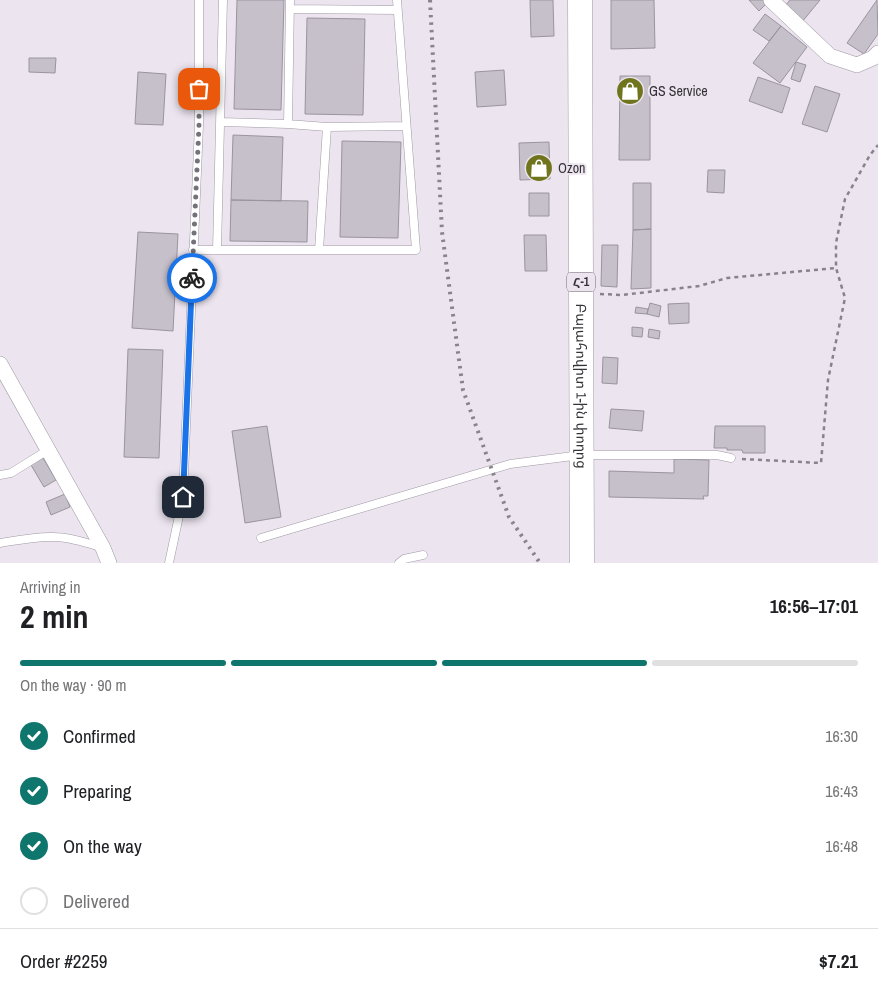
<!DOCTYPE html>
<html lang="en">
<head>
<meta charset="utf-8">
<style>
  :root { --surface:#fff; --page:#f6f6f6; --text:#202124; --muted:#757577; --line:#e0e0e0; --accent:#0f766e }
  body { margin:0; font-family:"Archivo Narrow","Noto Sans Armenian",sans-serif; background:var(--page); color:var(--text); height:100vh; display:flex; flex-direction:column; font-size:19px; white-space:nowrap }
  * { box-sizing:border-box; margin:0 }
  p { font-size:16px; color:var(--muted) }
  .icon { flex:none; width:28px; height:28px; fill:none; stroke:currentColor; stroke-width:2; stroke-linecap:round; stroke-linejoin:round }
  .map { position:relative; height:563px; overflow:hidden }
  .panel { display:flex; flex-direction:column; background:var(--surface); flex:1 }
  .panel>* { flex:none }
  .pin { position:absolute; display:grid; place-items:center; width:42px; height:42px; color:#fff; margin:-21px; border-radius:10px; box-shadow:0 2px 8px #0006 }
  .courier { position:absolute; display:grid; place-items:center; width:50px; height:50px; margin:-25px; border:4px solid #1a73e8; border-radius:50%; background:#fff; color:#222; box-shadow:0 1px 6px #0007 }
  .headline em { font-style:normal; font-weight:700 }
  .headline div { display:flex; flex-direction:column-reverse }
  .headline { display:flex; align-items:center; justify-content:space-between; height:85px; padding:0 20px }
  h1 { font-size:32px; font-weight:700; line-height:38px }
  .bar { display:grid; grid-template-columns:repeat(4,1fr); gap:8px 5px; align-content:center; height:60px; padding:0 20px }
  .bar i { height:6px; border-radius:4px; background:var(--line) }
  .bar .active { background:var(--accent) }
  .bar p { grid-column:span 4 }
  .line { display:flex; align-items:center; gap:12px; padding:0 20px; border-top:1px solid var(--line) }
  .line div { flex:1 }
  ol { padding:0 20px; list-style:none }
  li { display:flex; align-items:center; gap:15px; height:55px }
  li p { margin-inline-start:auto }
  li .icon { padding:5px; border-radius:50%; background:var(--accent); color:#fff; stroke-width:4 }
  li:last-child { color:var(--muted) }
  li i { width:28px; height:28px; border:2px solid var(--line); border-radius:50% }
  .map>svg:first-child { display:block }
  .building { fill:#c6c0ca; stroke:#9a949e }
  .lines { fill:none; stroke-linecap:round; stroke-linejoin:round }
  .service-casing { stroke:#9f99a3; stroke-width:9 }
  .minor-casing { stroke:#9f99a3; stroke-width:16 }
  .primary-casing { stroke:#9f99a3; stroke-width:25 }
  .path { stroke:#88838b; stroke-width:2.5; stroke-dasharray:4 4; stroke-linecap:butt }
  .service { stroke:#fff; stroke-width:8 }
  .minor { stroke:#fff; stroke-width:15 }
  .primary { stroke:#fff; stroke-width:24 }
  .rail { stroke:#89848c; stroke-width:4; stroke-dasharray:2.5 5; stroke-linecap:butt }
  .done { stroke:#757178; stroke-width:5; stroke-dasharray:0 9 }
  .route { stroke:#1a73e8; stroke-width:6 }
  .labels { text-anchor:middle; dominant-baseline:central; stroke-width:4; stroke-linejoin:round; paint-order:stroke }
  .shield { fill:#ece5f0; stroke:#6c686e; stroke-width:1 }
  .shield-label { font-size:12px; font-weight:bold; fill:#353237 }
  .poi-label { font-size:14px; fill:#353237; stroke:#ece5f0; text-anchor:start }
  .street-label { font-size:14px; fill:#353237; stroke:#ece5f0 }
</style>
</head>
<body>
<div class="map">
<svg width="878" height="563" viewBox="0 0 878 563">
  <rect width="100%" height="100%" fill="#ece5f0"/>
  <path class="building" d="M 237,0 L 284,0 L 281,110 L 234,109 Z
    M 530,0 L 553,0 L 554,36 L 531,37 Z
    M 611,0 L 654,0 L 655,48 L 611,49 Z
    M 749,0 L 765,0 L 767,3 L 759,11 Z
    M 790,0 L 820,0 L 802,22 L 784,7 Z
    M 877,0 L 878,34 L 864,54 L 847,43 Z
    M 765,14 L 781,26 L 769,41 L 753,30 Z
    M 307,18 L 365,19 L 363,115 L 305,114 Z
    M 781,26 L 807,47 L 780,83 L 753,63 Z
    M 29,58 L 56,58 L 55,73 L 29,72 Z
    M 796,62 L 806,65 L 800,82 L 791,79 Z
    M 504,70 L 506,105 L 477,107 L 475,72 Z
    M 138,72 L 166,74 L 163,125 L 135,124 Z
    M 620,76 L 650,76 L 650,160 L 619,160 Z
    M 758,77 L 790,88 L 782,113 L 749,101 Z
    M 815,86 L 840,94 L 827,132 L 802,124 Z
    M 233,135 L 283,137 L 281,201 L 231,200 Z
    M 342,141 L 401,142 L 398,238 L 340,237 Z
    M 549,142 L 550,179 L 520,180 L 519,143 Z
    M 708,170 L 725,170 L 724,193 L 707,192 Z
    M 633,183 L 651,183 L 651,229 L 633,230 Z
    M 529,193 L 549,193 L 549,216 L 529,216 Z
    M 231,200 L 308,201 L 307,242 L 230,241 Z
    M 651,229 L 651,288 L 631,289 L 633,230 Z
    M 138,232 L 178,234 L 173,331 L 132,328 Z
    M 524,235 L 546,235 L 547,271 L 525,271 Z
    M 602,245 L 618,245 L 617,287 L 601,286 Z
    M 650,303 L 661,306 L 659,317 L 647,314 Z
    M 689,303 L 689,323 L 669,324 L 668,304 Z
    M 636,307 L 648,309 L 647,314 L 635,313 Z
    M 632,327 L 643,328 L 642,337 L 632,336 Z
    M 649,329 L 660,331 L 659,339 L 648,337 Z
    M 128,349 L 163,350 L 159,458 L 124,457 Z
    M 603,357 L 618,358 L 617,384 L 602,383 Z
    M 611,409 L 644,411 L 642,431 L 609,428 Z
    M 267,426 L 281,517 L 245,523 L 232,431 Z
    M 715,426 L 765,426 L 765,453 L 743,453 L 742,450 L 727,450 L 727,448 L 714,448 Z
    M 43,458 L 56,480 L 44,487 L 31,465 Z
    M 674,459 L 709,460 L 708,496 L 703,496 L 704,499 L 609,497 L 609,471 L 674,473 Z
    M 65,494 L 70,507 L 51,515 L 46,502 Z"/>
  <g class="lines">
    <g class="service-casing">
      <path id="service" d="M 290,9 L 397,10
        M 221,122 L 288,124 L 327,127 L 406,126
        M 288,124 L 290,0
        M 193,250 L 416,250 L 397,0
        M 217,250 L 223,0
        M 319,250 L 327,127
        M 0,475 L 11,473 L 48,450
        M 261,538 L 510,464 L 581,455 L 717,455 L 731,458
        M 0,543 C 18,540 37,536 55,537 C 70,537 86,543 101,547
        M 169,563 L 183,497 L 199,125 L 199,0
        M 399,563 L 404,559 L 423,555"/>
    </g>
    <g class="minor-casing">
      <path id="minor" d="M 771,0 L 830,56 L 857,65 L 873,58 L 878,53
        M 0,364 L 103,548 L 109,563"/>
    </g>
    <g class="primary-casing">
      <g id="primary">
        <path id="s1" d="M 580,0 L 582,563"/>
      </g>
    </g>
    <path class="path" d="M 600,294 L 622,295 L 699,286 L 727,278 L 836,268
      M 742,459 L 821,463 L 828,380 L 845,298 L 836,268 L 836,243 L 845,199 L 870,155 L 878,145"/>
    <use href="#service" class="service"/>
    <use href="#minor" class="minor"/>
    <use href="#primary" class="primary"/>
    <path class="rail" d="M 430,0 L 442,232 L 463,390 L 509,517 L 540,563"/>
  </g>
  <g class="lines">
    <path class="done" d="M 192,278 L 199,125 L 199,89"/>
    <path class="route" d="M 183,497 L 192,278"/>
  </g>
  <defs>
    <g id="shop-disc" transform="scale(1.4375)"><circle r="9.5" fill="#70751d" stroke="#ece5f0"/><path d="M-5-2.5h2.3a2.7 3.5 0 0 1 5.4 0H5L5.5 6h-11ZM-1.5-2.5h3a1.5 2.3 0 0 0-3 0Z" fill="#fff"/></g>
  </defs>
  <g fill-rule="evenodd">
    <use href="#shop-disc" x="630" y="91"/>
    <use href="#shop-disc" x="539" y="168"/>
  </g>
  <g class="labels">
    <rect class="shield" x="567" y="272.5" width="28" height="19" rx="4"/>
    <g class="shield-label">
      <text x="581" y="282">Հ-1</text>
    </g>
    <g class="poi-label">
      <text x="649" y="91">GS Service</text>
      <text x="558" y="168">Ozon</text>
    </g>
    <g class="street-label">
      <text stroke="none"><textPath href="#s1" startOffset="386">Բալահովիտ 1-ին փողոց</textPath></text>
    </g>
  </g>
</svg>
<div class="pin" style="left:199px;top:89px;background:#ea580c"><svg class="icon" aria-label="bag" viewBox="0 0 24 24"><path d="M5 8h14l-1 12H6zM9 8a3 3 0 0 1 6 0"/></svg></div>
<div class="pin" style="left:183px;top:497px;background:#1f2937"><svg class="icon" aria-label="home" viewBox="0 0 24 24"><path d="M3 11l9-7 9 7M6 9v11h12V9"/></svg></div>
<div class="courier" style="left:192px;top:278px"><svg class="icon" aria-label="bike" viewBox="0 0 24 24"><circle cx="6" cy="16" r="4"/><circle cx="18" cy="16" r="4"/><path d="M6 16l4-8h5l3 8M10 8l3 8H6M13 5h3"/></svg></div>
</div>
<section class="panel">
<div class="headline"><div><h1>2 min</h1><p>Arriving in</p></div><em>16:56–17:01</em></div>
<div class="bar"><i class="active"></i><i class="active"></i><i class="active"></i><i></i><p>On the way · 90 m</p></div>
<ol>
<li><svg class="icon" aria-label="check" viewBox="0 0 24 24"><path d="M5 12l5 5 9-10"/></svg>Confirmed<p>16:30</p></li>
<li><svg class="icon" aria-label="check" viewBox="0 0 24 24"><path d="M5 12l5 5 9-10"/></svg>Preparing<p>16:43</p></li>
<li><svg class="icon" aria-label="check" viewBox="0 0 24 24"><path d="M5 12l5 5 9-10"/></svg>On the way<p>16:48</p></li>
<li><i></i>Delivered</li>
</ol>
<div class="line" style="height:65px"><div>Order #2259</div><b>$7.21</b></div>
</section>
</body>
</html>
